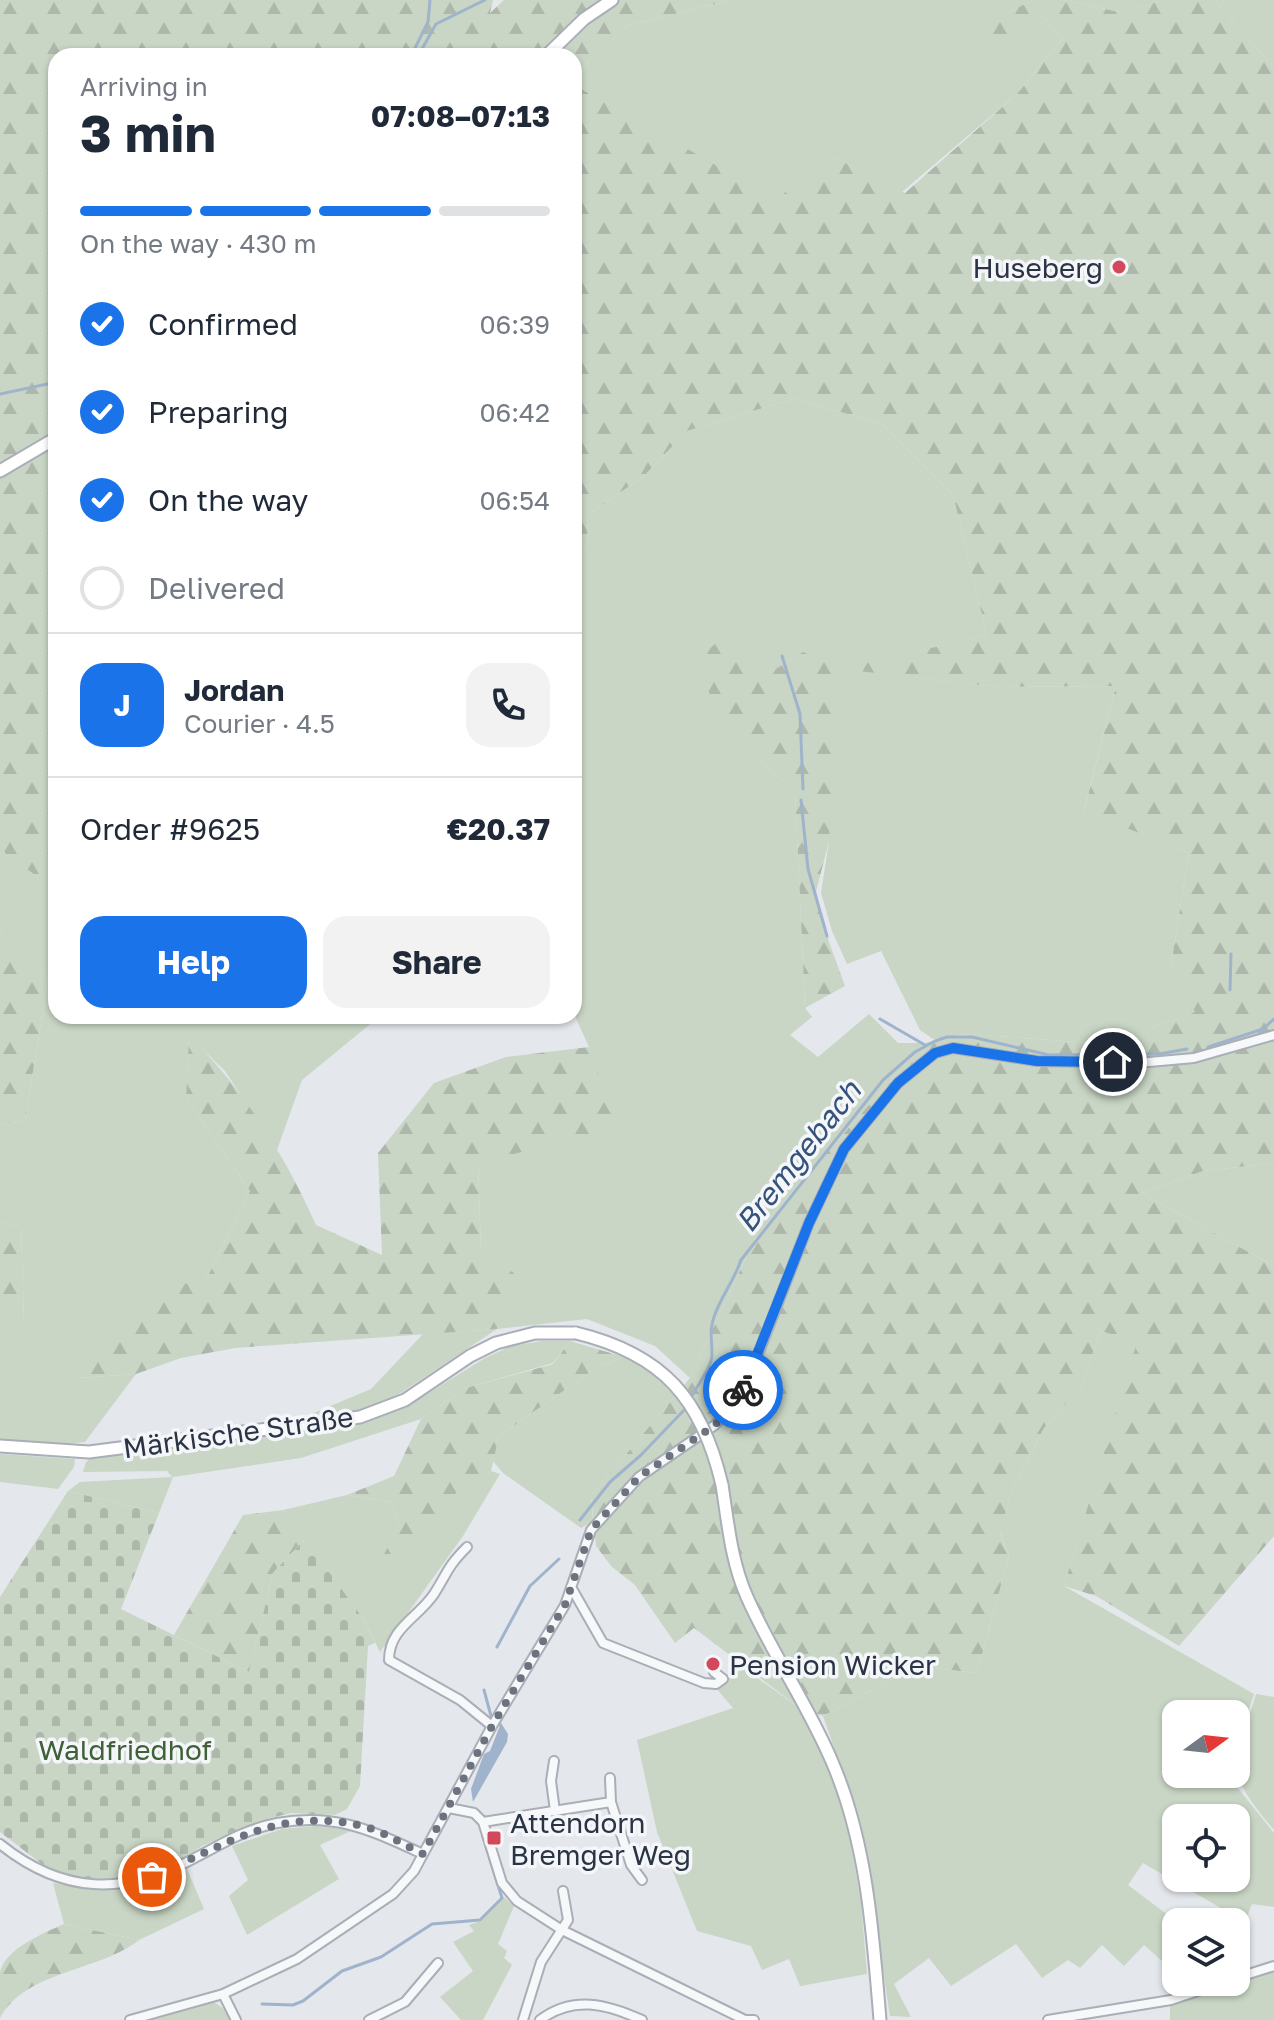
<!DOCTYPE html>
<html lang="en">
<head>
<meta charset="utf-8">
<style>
  :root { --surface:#fff; --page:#f2f2f3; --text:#1f2937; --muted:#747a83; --line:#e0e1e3; --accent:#1a73e8 }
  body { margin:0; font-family:"Golos Text",sans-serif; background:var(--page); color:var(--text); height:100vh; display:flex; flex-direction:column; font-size:30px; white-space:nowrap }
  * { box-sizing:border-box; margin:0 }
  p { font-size:26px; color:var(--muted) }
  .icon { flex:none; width:44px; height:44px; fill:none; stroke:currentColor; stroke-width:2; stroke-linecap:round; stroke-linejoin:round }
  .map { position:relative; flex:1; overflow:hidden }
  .details { position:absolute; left:48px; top:48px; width:534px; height:976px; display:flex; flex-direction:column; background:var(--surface); border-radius:24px; box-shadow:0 2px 6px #0004 }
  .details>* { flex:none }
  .needle { width:52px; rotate:75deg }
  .tools { position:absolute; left:1162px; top:1700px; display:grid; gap:16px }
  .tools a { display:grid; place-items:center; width:88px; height:88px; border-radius:16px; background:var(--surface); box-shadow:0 2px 6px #0004; font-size:40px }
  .pin { position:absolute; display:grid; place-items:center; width:68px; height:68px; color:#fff; margin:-34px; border:4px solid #fff; border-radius:50%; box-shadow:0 2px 8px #0007 }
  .courier { position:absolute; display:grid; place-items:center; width:80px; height:80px; margin:-40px; border:6px solid #1a73e8; border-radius:50%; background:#fff; color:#222; box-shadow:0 2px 10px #0007 }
  .headline em { font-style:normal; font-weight:700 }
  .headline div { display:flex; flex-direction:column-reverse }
  .headline { display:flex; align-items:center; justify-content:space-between; height:136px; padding:0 32px }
  h1 { font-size:52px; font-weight:700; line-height:60px }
  .bar { display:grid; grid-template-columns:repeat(4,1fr); gap:12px 8px; align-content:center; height:96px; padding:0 32px }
  .bar i { height:10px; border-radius:6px; background:var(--line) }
  .bar .on { background:var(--accent) }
  .bar p { grid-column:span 4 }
  .line { display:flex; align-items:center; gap:20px; padding:0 32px; border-top:2px solid var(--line) }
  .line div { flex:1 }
  .round { display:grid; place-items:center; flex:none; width:84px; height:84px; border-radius:24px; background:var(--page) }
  ol { padding:0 32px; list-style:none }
  li { display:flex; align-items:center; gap:24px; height:88px }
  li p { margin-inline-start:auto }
  li .icon { padding:8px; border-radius:50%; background:var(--accent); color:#fff; stroke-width:4 }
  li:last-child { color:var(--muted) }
  li i { width:44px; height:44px; border:4px solid var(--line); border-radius:50% }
  .button { display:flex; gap:16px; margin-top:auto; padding:16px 32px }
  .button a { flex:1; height:92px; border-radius:24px; background:var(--accent); color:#fff; font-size:32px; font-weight:700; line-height:92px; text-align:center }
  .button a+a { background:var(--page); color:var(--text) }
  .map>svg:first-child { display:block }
  .green { fill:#c9d6c5; fill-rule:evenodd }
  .forest { fill:url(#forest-firs) }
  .cemetery { fill:url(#cemetery-stones) }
  .water { fill:#9fb4cc }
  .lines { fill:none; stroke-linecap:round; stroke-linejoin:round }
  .stream { stroke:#9fb4cc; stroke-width:3 }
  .street-casing { stroke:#a9aeb7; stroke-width:12 }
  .secondary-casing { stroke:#a9aeb7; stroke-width:15 }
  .street { stroke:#f7f8fa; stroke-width:8 }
  .secondary { stroke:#fff; stroke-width:11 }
  .secondary-bridge-casing { stroke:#a9aeb7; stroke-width:15; stroke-linecap:butt }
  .secondary-bridge { stroke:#fff; stroke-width:11 }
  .done { stroke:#6c737f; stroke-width:8; stroke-dasharray:0 14.4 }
  .route { stroke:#1a73e8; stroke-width:10 }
  .poi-dot { fill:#d1495b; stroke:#f4f6f9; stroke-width:3 }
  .labels { text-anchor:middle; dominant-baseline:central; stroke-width:7; stroke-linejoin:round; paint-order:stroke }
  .poi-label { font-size:28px; fill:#2b3445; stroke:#f4f6f9; text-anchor:start }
  .street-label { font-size:28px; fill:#2b3445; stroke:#f4f6f9 }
  .park-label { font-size:28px; fill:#3f6138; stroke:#f4f6f9 }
  .water-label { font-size:30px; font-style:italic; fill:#34527a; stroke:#f4f6f9 }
</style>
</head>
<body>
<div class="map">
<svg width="1274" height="2020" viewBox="0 0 1274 2020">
  <defs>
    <pattern id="forest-firs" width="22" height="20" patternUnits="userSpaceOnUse" patternTransform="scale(2)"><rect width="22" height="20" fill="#c9d6c5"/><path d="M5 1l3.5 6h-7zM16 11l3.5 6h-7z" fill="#adb8ab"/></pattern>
    <pattern id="cemetery-stones" width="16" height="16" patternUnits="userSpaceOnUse" patternTransform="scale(2)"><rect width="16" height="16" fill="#c9d6c5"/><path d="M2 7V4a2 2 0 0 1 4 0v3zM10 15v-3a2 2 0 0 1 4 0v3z" fill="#adb8ab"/></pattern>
  </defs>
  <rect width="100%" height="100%" fill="#e4e7ec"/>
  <path class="green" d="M 731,0 L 1035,0 L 983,23 L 1043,16 L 1062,39 L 1017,94 L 902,192 L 834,157 L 776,200 L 574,85 L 574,75 L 627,26 Z
    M 1064,0 L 1164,0 L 1119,12 Z
    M 1215,0 L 1274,0 L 1274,68 Z
    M 793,399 L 881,423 L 953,495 L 987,635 L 843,669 L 999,687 L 1116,686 L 1084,810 L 1189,853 L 1171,965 L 1196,1012 L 1155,1026 L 1132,1046 L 969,1034 L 933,1039 L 920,1030 L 881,951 L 847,964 L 832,931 L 821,893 L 829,841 L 803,652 L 769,673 L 754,756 L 795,791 L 805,1008 L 812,1017 L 790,1035 L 818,1057 L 869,1014 L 898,1043 L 924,1043 L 760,1228 L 690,1378 L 655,1346 L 587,1319 L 497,1329 L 393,1398 L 366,1409 L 304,1417 L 371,1389 L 423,1334 L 497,1329 L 481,1253 L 478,1162 L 589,1047 L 574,1014 L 574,550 L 588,552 L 587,515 L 643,477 L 687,431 Z
    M 0,839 L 56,887 L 56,1016 L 380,1016 L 302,1080 L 277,1150 L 225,1071 L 189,1036 L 186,1097 L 250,1191 L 205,1282 L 80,1378 L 136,1374 L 85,1442 L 57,1445 L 0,1439 L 0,1323 L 24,1321 L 21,1226 L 0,1222 L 0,1125 L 25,1121 L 48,979 L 0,932 Z
    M 1274,1163 L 1274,1266 L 1142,1193 L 1203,1171 Z
    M 1101,1331 L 1138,1342 L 1064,1586 L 1254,1694 L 1236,1747 L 1236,1714 L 1176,1714 L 1176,1774 L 1232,1774 L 1237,1787 L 1274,1833 L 1274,1907 L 1252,1904 L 1245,1922 L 1143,1863 L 1128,1885 L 1177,1922 L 1176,1973 L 1144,1945 L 1124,1966 L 1102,1945 L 1080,1968 L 1068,1960 L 1042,1978 L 1016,1944 L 951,1986 L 929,1958 L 894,1984 L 911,2017 L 890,2016 L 860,1822 L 823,1716 L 917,1666 L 977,1673 L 1009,1556 L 1000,1531 L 1012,1490 L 1044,1428 L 1080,1388 ZM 1176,1818 L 1236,1818 L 1236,1878 L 1176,1878 Z
    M 542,1341 L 570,1341 L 553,1363 L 466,1388 L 421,1419 L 301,1458 L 173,1477 L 159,1513 L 68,1491 L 80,1482 L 172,1477 L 167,1471 L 83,1472 L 86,1462 L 93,1456 L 369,1421 L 414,1402 L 485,1358 L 511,1346 Z
    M 624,1357 L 651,1373 L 675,1396 L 591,1496 L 593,1521 L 581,1528 L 503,1473 L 493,1461 L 499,1436 L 596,1368 Z
    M 0,1454 L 75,1459 L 74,1467 L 58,1489 L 0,1482 Z
    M 491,1471 L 500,1474 L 463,1536 L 380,1652 L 362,1617 L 283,1510 L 347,1495 L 390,1502 L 399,1526 Z
    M 742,1667 L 801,1709 L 829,1769 L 848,1829 L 861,1901 L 867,1974 L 800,1986 L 789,1959 L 762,1970 L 751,1946 L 697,1931 L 657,1832 L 637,1740 L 733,1708 L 715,1687 Z
    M 1256,1694 L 1274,1697 L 1274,1830 C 1222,1768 1234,1768 1256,1694 Z
    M 316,1826 L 353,1830 L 320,1845 L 339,1879 L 247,1935 L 229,1896 L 248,1880 L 232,1846 L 282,1829 Z
    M 187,1869 L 204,1909 L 139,1940 L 64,1924 L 53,1883 C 111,1892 132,1890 187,1869 Z
    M 504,1897 L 514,1906 L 498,1944 L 507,1951 L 504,1958 L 512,1965 L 483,2020 L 461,2020 L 440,1997 L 473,1971 L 453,1942 L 474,1931 L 469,1925 L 481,1921 Z
    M 1274,1970 L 1274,2020 L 1170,2020 L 1170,2004 Z
    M 214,2002 L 224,2009 L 230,2020 L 150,2020 Z"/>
  <path class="forest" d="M 0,0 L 493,0 L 490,13 L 504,0 L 731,0 L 627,26 L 574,75 L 574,56 L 56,56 L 56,890 L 6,854 L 0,844 Z
    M 1035,0 L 1064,0 L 1119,12 L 1163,0 L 1215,0 L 1274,68 L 1274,1163 L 1203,1171 L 1142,1193 L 1274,1266 L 1274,1536 L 1179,1646 L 1096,1596 L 1064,1586 L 1137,1342 L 1101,1331 L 1080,1388 L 1044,1428 L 1012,1490 L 1000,1532 L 1009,1556 L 977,1673 L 917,1666 L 823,1716 L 801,1709 L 694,1628 L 675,1643 L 635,1585 L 612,1567 L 596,1546 L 591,1496 L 690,1378 L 760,1228 L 924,1043 L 969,1034 L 1132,1046 L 1155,1026 L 1195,1012 L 1171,965 L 1189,853 L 1084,811 L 1116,686 L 999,687 L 840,669 L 829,841 L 816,892 L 829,942 L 845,986 L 805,1008 L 795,791 L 754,756 L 715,715 L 700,657 L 715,644 L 769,673 L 803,652 L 840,669 L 987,635 L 953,495 L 881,423 L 793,399 L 687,431 L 643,477 L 587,515 L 588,552 L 574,550 L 574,85 L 776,199 L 834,157 L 905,193 L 1017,94 L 1062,39 L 1043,16 L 1032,19 L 1017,41 L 997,43 L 983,22 Z
    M 0,932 L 48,979 L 25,1121 L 0,1125 Z
    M 189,1035 C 243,1089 285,1155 316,1225 L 382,1255 L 378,1153 L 434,1083 L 506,1057 L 589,1047 L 617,1128 L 478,1163 L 481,1253 L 514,1273 L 497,1329 L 235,1348 L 181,1358 L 136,1374 L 78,1378 L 171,1285 L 205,1282 L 250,1191 L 186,1097 Z
    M 0,1222 L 21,1226 L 24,1322 L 0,1323 Z
    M 570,1341 L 624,1357 L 596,1368 L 499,1436 L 491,1471 L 439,1504 L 438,1533 L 420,1535 L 392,1572 L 381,1560 L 399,1526 L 390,1502 L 347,1495 L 394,1476 L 421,1419 L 466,1388 L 553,1364 Z
    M 283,1510 L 305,1539 L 273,1573 L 249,1672 L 174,1635 L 243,1515 Z
    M 64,1924 L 139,1940 C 99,1972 26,1970 0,2018 C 0,2004 0,1987 0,1973 C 4,1949 44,1933 64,1924 Z"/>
  <path class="cemetery" d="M 68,1491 L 159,1513 L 121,1609 L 249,1672 L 273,1573 L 305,1539 L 362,1617 L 375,1643 L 368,1646 L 360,1786 L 347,1809 L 335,1815 L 291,1813 L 267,1819 L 202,1846 L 165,1870 L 101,1882 L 51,1871 L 0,1832 L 0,1597 Z"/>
  <path class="water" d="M 501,1723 L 508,1734 L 507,1742 L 473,1802 L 471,1789 L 484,1754 L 490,1751 Z"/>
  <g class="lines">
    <path class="stream" d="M 411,56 L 428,22 L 430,0
      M 418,56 L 436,24 L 485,0
      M 0,394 L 52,383 L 56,375
      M 782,656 L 800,714 L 803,789
      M 801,800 L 808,869 L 827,936
      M 1230,990 L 1231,954
      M 880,1019 L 925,1045
      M 1208,1047 L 1263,1029 L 1274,1019
      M 690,1400 C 696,1386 712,1368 712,1354 C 712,1340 709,1331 714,1317 C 721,1296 734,1281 741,1260 L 883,1080 L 915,1052 L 935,1041 L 947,1037 L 972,1037 L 1049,1055 L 1159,1054 L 1187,1049
      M 580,1520 L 610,1482 L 641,1455 L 687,1407
      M 497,1647 L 530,1586 L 559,1559
      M 484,1690 L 491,1716 L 500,1725
      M 262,2004 L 293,2005 L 303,2001 L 342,1971 L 381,1957 L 432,1924 L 480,1920 L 502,1898 L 483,1837"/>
    <g class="street-casing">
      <path id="street" d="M 467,1547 C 447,1567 448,1572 434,1594 C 418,1618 389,1628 389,1660 L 460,1700 L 492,1726
        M 571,1587 L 603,1643 L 704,1683 L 716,1684 L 723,1679 L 714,1672
        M 554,1761 L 551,1781 L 555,1811
        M 610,1778 L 611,1802
        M 449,1808 L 474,1813 L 483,1822 L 502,1883 L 517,1901 L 562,1930 L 745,2020 L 754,2020
        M 483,1822 L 611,1802 L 631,1865 L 642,1880
        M 0,1844 C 62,1894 123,1896 193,1859 C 222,1844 243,1830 277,1823 C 336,1812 372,1831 423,1854
        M 1236,1978 L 1274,1966
        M 223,1994 L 236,2020
        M 130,2020 L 223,1994 L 297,1959 L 393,1894 L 414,1871 L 492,1726 L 565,1605 L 591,1530 L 639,1477 L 715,1425 L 745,1388 L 809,1223 L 844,1149 L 898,1083 L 935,1053 L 953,1048 L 1037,1061 L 1138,1063 L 1194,1058 L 1274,1035
        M 369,2020 L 405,2002 L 438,1963
        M 523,2020 L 541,1962 L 568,1920 L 563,1891
        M 540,2020 C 573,1995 607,2004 642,2020
        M 1048,2020 L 1171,2000 L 1225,1982"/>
    </g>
    <g class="secondary-casing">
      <path id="secondary" d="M 546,56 L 584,19 L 612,0
        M 0,471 L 56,438
        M 0,1446 L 89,1452 L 360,1417 L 405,1400 L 470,1356 L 496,1343 L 535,1333 L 576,1333
        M 722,1485 C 728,1523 731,1561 747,1597 C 772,1654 809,1706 833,1764 C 867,1844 873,1934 880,2020"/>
    </g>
    <use href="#street" class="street"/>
    <use href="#secondary" class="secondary"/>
    <g class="secondary-bridge-casing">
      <path id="secondary-bridge" d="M 576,1333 C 663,1354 702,1399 722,1485"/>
    </g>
    <use href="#secondary-bridge" class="secondary-bridge"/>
  </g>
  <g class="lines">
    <path class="done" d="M 152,1877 C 224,1846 278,1806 362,1826 C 384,1831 403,1845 423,1854 L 492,1726 L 565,1605 L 591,1530 L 639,1477 L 715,1425 L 743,1390"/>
    <path class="route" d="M 743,1390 L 809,1223 L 844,1149 L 898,1083 L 935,1053 L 953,1048 L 1037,1061 L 1113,1062"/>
  </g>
  <g class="poi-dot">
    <circle cx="1119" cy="267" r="8"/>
    <circle cx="713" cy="1664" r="8"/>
    <rect x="486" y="1830" width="16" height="16" rx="4"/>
  </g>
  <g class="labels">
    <g class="poi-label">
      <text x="1103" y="267" text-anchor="end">Huseberg</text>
      <text x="729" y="1664">Pension Wicker</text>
      <text x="510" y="1822">Attendorn<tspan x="510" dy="32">Bremger Weg</tspan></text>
    </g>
    <g class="street-label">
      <text transform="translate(238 1432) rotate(-8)">Märkische Straße</text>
    </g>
    <g class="park-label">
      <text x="125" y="1749">Waldfriedhof</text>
    </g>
    <g class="water-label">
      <text transform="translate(798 1156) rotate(-52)">Bremgebach</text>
    </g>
  </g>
</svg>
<div class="tools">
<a><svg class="needle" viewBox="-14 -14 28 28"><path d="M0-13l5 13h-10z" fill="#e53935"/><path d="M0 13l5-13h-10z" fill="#747a83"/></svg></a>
<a><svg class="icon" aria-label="locate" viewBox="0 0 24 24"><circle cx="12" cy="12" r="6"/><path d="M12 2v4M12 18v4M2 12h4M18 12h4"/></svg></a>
<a><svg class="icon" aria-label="layers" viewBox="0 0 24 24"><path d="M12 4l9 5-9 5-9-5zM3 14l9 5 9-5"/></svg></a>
</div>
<div class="pin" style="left:152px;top:1877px;background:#ea580c"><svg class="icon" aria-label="bag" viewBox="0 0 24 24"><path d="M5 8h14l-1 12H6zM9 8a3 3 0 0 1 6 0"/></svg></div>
<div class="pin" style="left:1113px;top:1062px;background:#1f2937"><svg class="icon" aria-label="home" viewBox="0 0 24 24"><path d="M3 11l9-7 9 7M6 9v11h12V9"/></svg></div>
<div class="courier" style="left:743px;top:1390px"><svg class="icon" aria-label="bike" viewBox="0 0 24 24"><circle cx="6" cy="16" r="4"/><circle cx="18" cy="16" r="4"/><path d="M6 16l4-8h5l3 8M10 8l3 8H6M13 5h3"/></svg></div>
<section class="details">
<div class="headline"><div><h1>3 min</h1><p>Arriving in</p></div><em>07:08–07:13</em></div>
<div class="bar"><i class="on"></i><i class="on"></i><i class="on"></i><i></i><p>On the way · 430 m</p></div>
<ol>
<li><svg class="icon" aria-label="check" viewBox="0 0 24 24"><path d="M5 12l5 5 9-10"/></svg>Confirmed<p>06:39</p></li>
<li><svg class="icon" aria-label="check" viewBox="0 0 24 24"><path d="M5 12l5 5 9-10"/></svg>Preparing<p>06:42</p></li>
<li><svg class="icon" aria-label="check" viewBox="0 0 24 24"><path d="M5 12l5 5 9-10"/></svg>On the way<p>06:54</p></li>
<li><i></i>Delivered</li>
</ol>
<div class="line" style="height:144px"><b class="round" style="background:var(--accent);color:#fff">J</b><div><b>Jordan</b><p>Courier · 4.5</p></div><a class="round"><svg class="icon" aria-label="phone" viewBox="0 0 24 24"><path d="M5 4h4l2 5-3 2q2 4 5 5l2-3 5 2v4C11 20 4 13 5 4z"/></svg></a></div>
<div class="line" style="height:104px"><div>Order #9625</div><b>€20.37</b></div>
<div class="button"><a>Help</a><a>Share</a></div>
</section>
</div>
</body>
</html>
